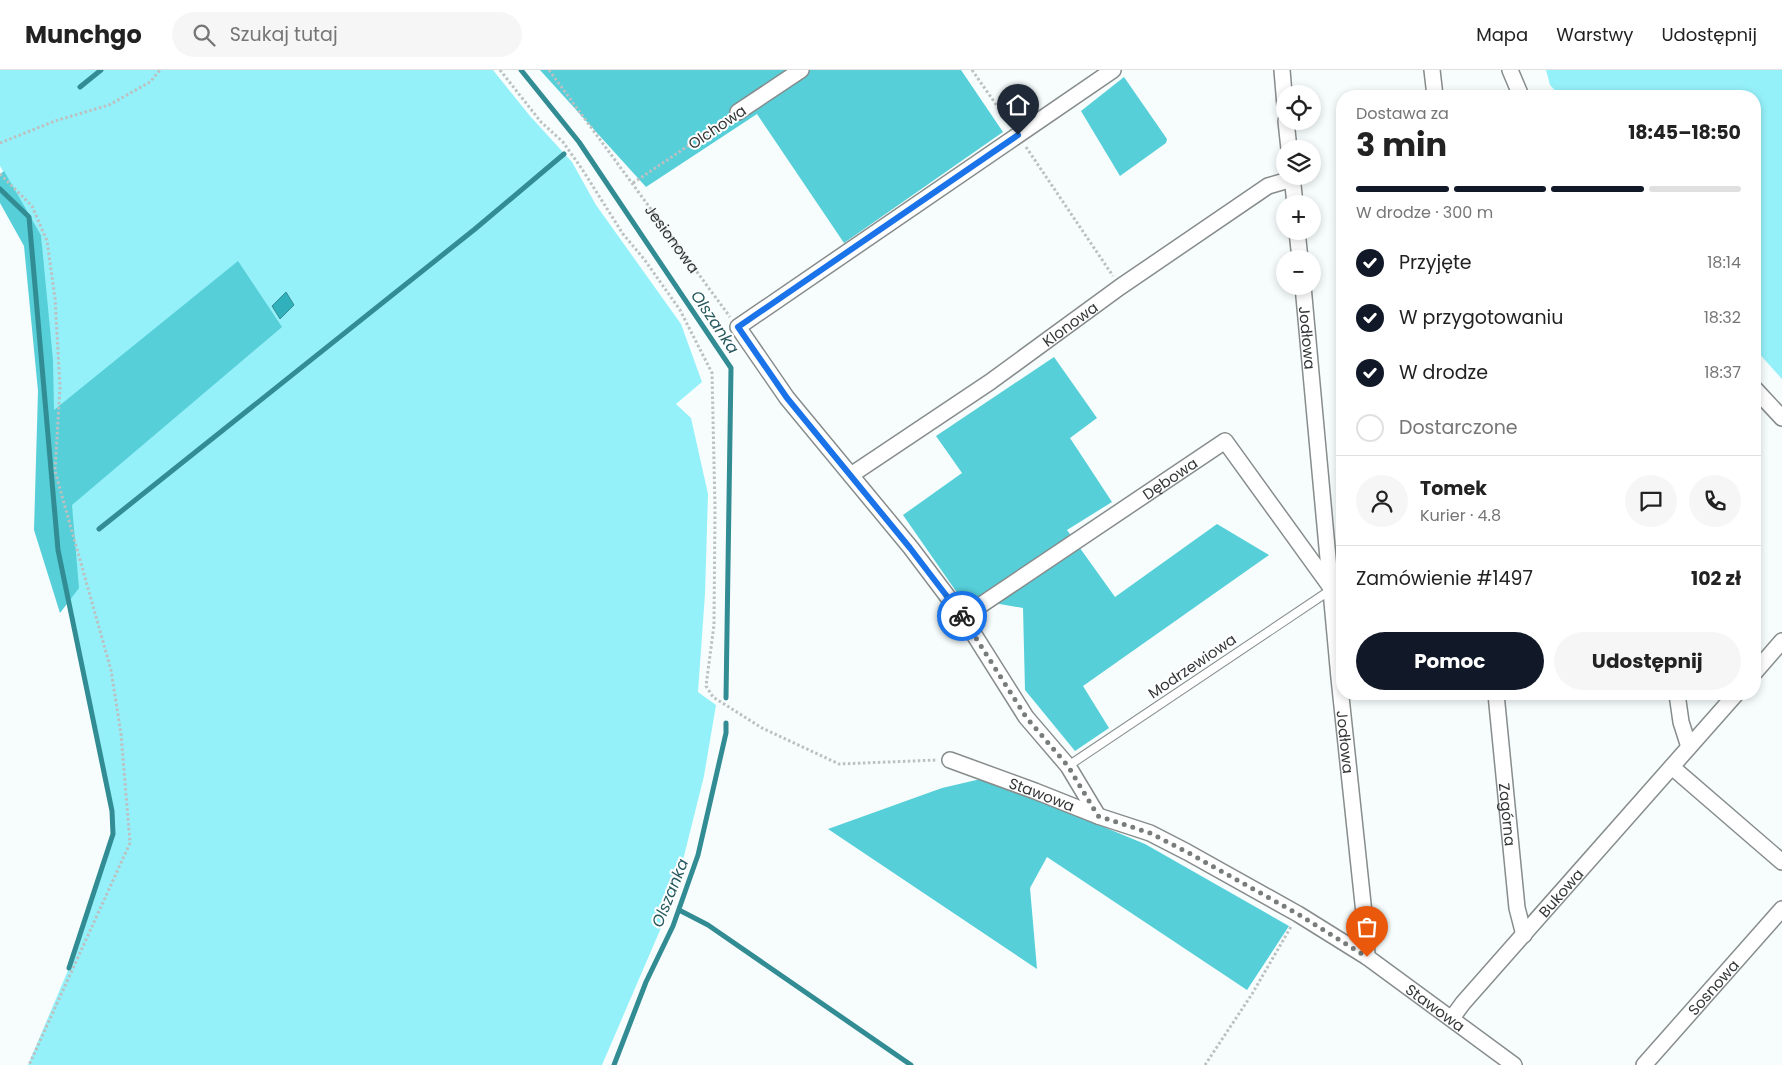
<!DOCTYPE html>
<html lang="pl">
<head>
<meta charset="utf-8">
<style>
  :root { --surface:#fff; --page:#f6f6f6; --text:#222; --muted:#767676; --line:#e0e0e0; --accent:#111827 }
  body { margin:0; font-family:Poppins,sans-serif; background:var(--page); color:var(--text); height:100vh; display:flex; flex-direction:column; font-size:19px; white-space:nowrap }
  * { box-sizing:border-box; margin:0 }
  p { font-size:16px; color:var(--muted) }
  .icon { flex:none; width:28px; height:28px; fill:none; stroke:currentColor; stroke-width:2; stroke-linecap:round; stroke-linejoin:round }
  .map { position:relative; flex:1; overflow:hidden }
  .details { position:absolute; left:1336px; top:20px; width:425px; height:610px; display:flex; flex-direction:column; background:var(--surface); border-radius:20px; box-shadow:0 2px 8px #0003 }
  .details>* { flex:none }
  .buttons { position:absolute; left:1276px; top:15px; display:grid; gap:10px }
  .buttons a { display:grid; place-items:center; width:45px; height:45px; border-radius:50%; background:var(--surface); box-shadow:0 2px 8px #0003; font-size:25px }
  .pin { position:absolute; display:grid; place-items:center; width:42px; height:42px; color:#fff; margin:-51px -21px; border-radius:50% 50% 50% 0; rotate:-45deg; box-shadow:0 0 5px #0007 }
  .pin .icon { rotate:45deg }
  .courier { position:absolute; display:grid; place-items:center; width:50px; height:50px; margin:-25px; border:4px solid #1a73e8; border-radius:50%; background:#fff; color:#222; box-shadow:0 1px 6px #0007 }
  .summary em { font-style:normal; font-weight:700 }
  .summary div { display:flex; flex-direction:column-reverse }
  .summary { display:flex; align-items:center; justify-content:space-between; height:85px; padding:0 20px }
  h1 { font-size:32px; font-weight:700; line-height:38px }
  .bar { display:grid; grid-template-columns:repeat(4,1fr); gap:8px 5px; align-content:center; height:60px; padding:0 20px }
  .bar i { height:6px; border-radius:4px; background:var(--line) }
  .bar .selected { background:var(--accent) }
  .bar p { grid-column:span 4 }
  .line { display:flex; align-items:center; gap:12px; padding:0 20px; border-top:1px solid var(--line) }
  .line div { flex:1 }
  .round { display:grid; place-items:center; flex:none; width:52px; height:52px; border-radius:26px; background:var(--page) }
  ol { padding:0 20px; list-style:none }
  li { display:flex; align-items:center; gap:15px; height:55px }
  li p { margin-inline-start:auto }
  li .icon { padding:5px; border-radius:50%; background:var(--accent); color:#fff; stroke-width:4 }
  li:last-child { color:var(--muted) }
  li i { width:28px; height:28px; border:2px solid var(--line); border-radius:50% }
  .cta { display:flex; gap:10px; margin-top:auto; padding:10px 20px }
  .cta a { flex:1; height:58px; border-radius:30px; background:var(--accent); color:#fff; font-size:20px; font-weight:700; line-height:58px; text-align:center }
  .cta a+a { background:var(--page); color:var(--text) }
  header { display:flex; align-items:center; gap:30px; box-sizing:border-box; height:70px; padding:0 25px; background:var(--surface); border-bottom:1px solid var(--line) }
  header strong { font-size:24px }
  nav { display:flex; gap:28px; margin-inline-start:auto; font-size:18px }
  .search { width:350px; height:45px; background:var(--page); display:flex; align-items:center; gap:12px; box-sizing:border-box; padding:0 18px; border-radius:28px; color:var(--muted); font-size:19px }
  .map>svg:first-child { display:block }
  .green { fill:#95f1f9 }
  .forest { fill:#56cfd9 }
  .water { fill:#31b1bb; stroke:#328c93 }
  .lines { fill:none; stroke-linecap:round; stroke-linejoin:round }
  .stream { stroke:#328c93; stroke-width:5 }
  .service-casing { stroke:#878c8c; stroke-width:10 }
  .minor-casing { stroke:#878c8c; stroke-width:18 }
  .path { stroke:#bcc0c1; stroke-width:3; stroke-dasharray:2.5 2.5; stroke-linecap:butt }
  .service { stroke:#fff; stroke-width:8 }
  .minor { stroke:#fff; stroke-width:15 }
  .done { stroke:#787c7c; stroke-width:5; stroke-dasharray:0 9 }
  .route { stroke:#1a73e8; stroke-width:6 }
  .labels { text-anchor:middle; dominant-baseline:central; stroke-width:4; stroke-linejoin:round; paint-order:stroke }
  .street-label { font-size:15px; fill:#343637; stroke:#fff }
  .water-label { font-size:16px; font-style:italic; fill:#275a5f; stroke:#fff }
</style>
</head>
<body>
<header>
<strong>Munchgo</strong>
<div class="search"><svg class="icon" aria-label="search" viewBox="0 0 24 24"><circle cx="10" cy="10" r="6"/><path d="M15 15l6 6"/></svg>Szukaj tutaj</div>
<nav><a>Mapa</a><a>Warstwy</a><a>Udostępnij</a></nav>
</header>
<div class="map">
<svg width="1782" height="995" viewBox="0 0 1782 995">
  <rect width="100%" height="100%" fill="#f7fdfd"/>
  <path class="green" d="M 0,0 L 493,0 L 530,46 L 572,92 L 596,135 L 681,254 L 702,312 L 676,334 L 691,348 L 708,424 L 705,524 L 698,622 L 716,635 L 704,706 L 673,830 L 602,995 L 28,995 L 69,898 L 113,764 L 112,742 L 58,480 L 41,165 L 0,96 Z
    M 1546,0 L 1782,0 L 1782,309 L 1755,279 L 1755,26 L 1560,26 L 1550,15 Z"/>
  <path class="forest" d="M 540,0 L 961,0 L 1003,62 L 844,173 L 757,44 L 646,117 Z
    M 1124,7 L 1167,69 L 1166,73 L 1120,106 L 1081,41 Z
    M 4,101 L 41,165 L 53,290 L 54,340 L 238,191 L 282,257 L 72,435 L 79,518 L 60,543 L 34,460 L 38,321 L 24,176 L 0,133 L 0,104 Z
    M 1054,287 L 1097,348 L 1070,368 L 1112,432 L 1067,460 L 1115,527 L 1217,454 L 1269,485 L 1083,616 L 1109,658 L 1075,681 L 1025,620 L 1023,538 L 960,527 L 903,445 L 962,403 L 936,366 Z
    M 985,708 L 1145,774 L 1289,856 L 1247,920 L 1047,787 L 1030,818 L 1037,899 L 828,759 L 942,718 Z"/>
  <path class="water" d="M 286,222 L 294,235 L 280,249 L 272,236 Z"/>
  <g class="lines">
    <path class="stream" d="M 521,0 L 579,72 L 731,298 L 726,628
      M 80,17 L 101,0
      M 0,119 L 29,147 L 58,480 L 112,741 L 113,764 L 69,898
      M 99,459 L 475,159 L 564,84
      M 679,840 L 708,855 L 911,995
      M 614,995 L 646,912 L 673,856 L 698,785 L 726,663 L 726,653"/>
    <g class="service-casing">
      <path id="service" d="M 1068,696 L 1332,519"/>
    </g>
    <g class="minor-casing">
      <g id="minor">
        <path d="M 1282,0 L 1285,36"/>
        <path d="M 1432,0 L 1435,26"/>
        <path d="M 1510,0 L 1521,26"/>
        <path d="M 738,42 L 801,0"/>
        <path d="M 1286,51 L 1289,79"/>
        <path d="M 1292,106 L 1295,134"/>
        <path d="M 1297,161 L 1300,189"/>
        <path id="s2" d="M 1303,216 L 1339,608 L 1366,862 L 1367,887"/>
        <path d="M 1755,319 L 1782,348"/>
        <path id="s3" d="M 851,405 L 990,312 L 1120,217 L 1268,116 L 1292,109"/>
        <path id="s4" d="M 963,547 L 1225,371 L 1332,519"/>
        <path d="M 1755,602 L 1782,571"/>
        <path id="s5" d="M 1496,624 L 1517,838 L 1524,865"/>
        <path d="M 1677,624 L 1681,652 L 1689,677"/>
        <path id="s6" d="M 950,690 L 1035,721 L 1098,746 L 1150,763 L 1187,782 L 1298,844 L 1367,887 L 1514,995"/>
        <path d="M 1672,697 L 1782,792"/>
        <path d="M 1098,746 L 1068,696 L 1026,647 L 963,547 L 911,478 L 787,328 L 738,257 L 1113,0"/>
        <path id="s7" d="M 1452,948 L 1463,933 L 1736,624"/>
        <path id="s8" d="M 1644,995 L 1782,839"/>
      </g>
    </g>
    <g class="path">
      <path d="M 500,0 L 541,52 L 563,72 L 582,99 L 623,164 L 644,189 L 680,240 L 712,303 L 715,437 L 714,555 L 706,616 L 713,627 L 762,658 L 839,694 L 937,690"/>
      <path id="s1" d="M 549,0 L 730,247"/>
      <path d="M 972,0 L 1009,53"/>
      <path d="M 0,73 L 55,51 L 109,35 L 150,12 L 160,0"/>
      <path d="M 1026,77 L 1113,206"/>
      <path d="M 0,104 L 32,136 L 47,171 L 55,228 L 60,317 L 55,401 L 111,600 L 121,664 L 130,773 L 29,995"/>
      <path d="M 633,113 L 728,49"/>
      <path d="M 1205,995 L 1252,924 L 1292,855"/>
    </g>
    <use href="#service" class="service"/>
    <use href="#minor" class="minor"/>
  </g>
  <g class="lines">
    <path class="done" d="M 962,546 L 1026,647 L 1068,696 L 1098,746 L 1150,763 L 1187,782 L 1298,844 L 1367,887"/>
    <path class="route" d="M 962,546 L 910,478 L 787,328 L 738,257 L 1018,65"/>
  </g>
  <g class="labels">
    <g class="street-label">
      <text transform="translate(717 57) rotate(-34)">Olchowa</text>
      <text stroke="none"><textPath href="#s1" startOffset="209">Jesionowa</textPath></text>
      <text stroke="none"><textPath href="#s3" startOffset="266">Klonowa</textPath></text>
      <text stroke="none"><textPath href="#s2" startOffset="52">Jodłowa</textPath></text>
      <text stroke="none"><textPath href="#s4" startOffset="249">Dębowa</textPath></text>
      <text transform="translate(1192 596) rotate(-34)">Modrzewiowa</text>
      <text stroke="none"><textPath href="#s2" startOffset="458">Jodłowa</textPath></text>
      <text stroke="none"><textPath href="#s6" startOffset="98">Stawowa</textPath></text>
      <text stroke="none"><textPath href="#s5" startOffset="121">Zagórna</textPath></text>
      <text stroke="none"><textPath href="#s7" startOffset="166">Bukowa</textPath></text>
      <text stroke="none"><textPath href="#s8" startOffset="104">Sosnowa</textPath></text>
      <text stroke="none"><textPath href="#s6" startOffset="548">Stawowa</textPath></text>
    </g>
    <g class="water-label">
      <text transform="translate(715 252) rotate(56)">Olszanka</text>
      <text transform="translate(670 823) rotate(-68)">Olszanka</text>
    </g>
  </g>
</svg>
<div class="buttons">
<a><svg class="icon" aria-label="locate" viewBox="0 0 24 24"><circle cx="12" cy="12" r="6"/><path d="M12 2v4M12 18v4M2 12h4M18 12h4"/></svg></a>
<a><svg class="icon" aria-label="layers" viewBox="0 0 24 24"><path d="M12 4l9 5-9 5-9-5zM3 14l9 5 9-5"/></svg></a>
<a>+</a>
<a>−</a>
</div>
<div class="pin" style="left:1367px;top:887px;background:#ea580c"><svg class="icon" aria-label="bag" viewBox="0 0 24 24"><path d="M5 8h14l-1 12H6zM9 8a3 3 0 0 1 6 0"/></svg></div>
<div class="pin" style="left:1018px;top:65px;background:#1f2937"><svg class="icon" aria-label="home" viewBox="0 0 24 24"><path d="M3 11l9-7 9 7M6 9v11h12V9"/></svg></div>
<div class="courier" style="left:962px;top:546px"><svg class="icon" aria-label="bike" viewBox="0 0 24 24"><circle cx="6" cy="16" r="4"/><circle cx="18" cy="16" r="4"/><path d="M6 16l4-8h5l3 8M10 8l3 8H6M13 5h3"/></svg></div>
<section class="details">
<div class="summary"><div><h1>3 min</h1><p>Dostawa za</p></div><em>18:45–18:50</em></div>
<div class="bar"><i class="selected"></i><i class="selected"></i><i class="selected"></i><i></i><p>W drodze · 300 m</p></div>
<ol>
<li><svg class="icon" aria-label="check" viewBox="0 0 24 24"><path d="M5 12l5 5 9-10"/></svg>Przyjęte<p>18:14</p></li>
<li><svg class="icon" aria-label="check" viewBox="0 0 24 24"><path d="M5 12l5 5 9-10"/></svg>W przygotowaniu<p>18:32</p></li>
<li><svg class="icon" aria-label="check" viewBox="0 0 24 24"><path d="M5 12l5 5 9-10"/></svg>W drodze<p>18:37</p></li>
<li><i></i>Dostarczone</li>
</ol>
<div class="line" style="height:90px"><a class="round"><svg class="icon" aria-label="person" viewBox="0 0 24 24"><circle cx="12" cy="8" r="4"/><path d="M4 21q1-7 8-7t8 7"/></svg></a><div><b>Tomek</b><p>Kurier · 4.8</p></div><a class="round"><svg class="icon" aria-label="chat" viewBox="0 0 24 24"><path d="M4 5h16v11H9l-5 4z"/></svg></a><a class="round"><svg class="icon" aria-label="phone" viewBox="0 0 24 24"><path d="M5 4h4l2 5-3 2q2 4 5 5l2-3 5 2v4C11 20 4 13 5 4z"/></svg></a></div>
<div class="line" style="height:65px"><div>Zamówienie #1497</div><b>102 zł</b></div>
<div class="cta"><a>Pomoc</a><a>Udostępnij</a></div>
</section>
</div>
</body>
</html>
